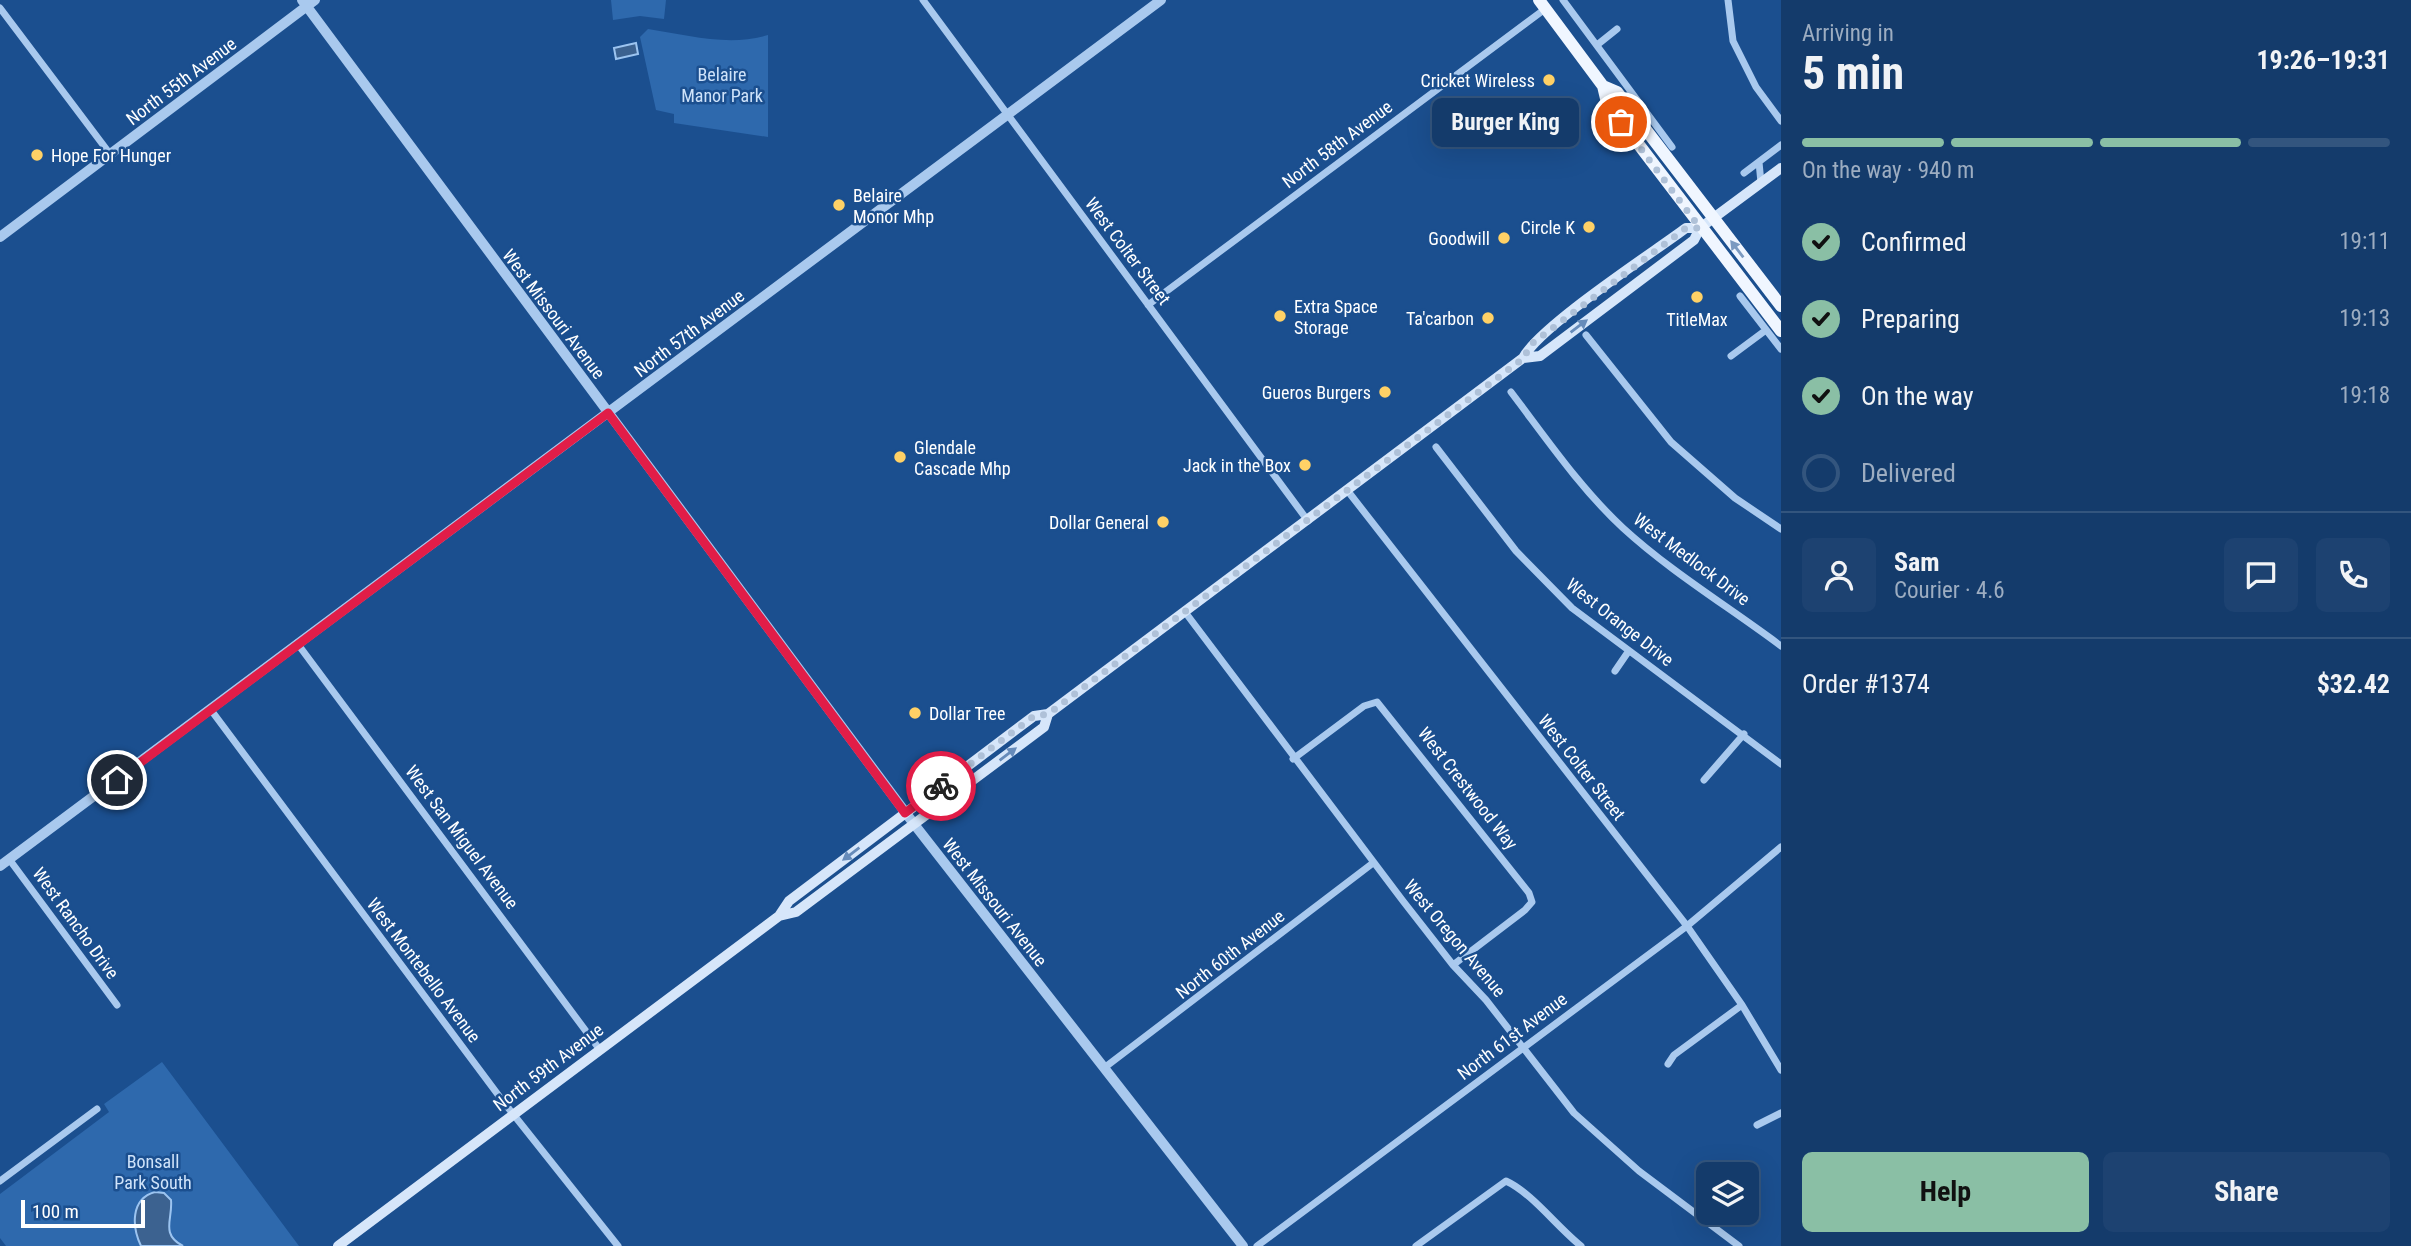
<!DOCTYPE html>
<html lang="en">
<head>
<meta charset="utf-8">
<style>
  :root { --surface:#143b6b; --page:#1d4271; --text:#f1f3f6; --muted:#9dadc1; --line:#33557e; --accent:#8abfa5 }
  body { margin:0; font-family:"Roboto Condensed",sans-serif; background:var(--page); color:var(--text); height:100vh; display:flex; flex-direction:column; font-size:26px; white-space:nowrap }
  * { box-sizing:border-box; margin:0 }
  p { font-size:23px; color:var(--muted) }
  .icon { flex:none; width:38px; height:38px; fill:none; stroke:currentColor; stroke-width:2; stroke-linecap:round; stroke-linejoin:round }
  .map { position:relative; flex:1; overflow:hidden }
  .details { display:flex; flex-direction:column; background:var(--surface); width:630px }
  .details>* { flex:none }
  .tools { position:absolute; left:1696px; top:1162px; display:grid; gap:14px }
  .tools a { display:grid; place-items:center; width:63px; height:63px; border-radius:10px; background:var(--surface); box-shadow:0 7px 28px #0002,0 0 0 2px var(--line); font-size:35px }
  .scale { position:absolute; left:21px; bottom:18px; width:124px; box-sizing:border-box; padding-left:7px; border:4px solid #fff; border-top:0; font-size:19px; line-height:24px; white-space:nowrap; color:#fff; -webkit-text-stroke:5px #1b4f8f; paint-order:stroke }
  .pin { position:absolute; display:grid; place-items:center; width:60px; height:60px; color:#fff; margin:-30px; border:4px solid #fff; border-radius:50%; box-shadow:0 2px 7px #0007 }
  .courier { position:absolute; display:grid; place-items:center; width:70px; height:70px; margin:-35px; border:5px solid #e11d48; border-radius:50%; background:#fff; color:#222; box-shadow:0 2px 9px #0007 }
  .bubble { position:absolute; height:49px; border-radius:10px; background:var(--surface); box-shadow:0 7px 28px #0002,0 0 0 2px var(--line); font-size:23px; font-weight:700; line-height:49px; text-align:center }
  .headline em { font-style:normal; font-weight:700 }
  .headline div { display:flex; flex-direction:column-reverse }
  .headline { display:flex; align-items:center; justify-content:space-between; height:119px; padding:0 21px }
  h1 { font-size:46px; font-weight:700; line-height:52px }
  .bar { display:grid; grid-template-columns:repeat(4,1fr); gap:10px 7px; align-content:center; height:84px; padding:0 21px }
  .bar i { height:9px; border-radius:5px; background:var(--line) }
  .bar .selected { background:var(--accent) }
  .bar p { grid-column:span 4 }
  .line { display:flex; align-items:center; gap:18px; padding:0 21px; border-top:2px solid var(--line) }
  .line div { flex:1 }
  .round { display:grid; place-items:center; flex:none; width:74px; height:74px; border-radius:10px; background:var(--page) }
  ol { padding:0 21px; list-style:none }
  li { display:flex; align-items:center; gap:21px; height:77px }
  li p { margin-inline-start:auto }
  li .icon { padding:7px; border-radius:50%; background:var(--accent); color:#111; stroke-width:4 }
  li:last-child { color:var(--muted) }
  li i { width:38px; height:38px; border:4px solid var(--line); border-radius:50% }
  .button { display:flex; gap:14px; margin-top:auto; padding:14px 21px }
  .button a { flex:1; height:80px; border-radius:10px; background:var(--accent); color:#111; font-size:28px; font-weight:700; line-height:80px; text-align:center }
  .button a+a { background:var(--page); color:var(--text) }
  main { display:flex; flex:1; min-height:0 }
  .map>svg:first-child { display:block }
  .green { fill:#2e69ad }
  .water { fill:#3c6290; stroke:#9cc4f0; stroke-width:2 }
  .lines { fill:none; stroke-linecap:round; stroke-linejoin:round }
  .minor { stroke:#a9c9ee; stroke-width:7 }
  .tertiary { stroke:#a9c9ee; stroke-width:10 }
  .secondary { stroke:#d6e6fa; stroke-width:10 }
  .primary { stroke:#f0f6ff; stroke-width:12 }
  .oneway { fill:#7b9ac1 }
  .oneway2 { fill:#668bba }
  .done { stroke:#afc1d8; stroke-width:7; stroke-dasharray:0 12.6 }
  .route { stroke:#e11d48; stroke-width:9 }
  .poi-dot { fill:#ffd166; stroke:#1b4f8f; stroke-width:2.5 }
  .labels { text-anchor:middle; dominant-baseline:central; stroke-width:5; stroke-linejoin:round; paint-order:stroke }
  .park-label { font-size:18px; fill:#cfe3fa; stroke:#1b4f8f }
  .poi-label { font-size:18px; fill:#fff; stroke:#1b4f8f; text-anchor:end }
  .street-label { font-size:18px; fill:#fff; stroke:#1b4f8f }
</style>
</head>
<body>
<main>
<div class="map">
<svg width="1781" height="1246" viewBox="0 0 1781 1246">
  <rect width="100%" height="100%" fill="#1b4f8f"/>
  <path class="green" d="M 611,0 L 666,0 L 664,19 L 640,16 L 613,20 Z
    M 648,29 C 687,35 729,47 768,35 L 768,137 L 674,123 L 674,114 L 656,110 L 640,37 Z
    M 162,1062 L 299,1246 L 6,1246 L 0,1238 L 0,1194 L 109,1112 L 104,1104 Z"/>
  <path class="water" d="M 636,43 L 638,54 L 616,59 L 614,48 Z
    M 155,1192 L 164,1193 L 171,1200 C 173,1219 160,1234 183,1246 L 141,1246 C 132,1227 130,1199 155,1192 Z"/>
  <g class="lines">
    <path class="minor" d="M 923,0 L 1308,521
      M 1563,0 L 1672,147
      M 1728,0 L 1733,41 L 1756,87 L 1781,121
      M 0,8 L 110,154
      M 1597,45 L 1617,29
      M 1759,162 L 1761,183
      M 1744,173 L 1781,145
      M 1740,296 L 1781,349
      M 1148,305 L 1545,9
      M 1586,335 L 1671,442 L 1735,498 L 1781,529
      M 1731,356 L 1766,330
      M 1511,392 C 1546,438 1580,488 1623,528 C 1671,572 1729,607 1781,646
      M 1436,447 L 1516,551 L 1572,608 L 1781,764
      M 1347,490 L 1687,926 L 1742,1005 L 1781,1070
      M 1185,612 L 1403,901 L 1453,965 L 1486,1000 L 1574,1113 L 1639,1171 L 1739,1246
      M 297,643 L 600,1050
      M 1615,671 L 1628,652
      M 211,710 L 502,1100 L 618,1246
      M 1293,759 L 1364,706 L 1377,702 L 1529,893 L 1532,902 L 1525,910 L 1453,965
      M 1704,780 L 1744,734
      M 9,859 L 117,1005
      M 1668,1064 L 1674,1055 L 1742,1005
      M 1104,1068 L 1373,863
      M 1757,1125 L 1781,1113
      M 0,1181 L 97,1109
      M 1257,1246 L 1687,926 L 1781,847
      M 1416,1246 L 1506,1181 C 1532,1193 1557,1227 1581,1246"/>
    <path class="tertiary" d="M 302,0 L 914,824 L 1243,1246
      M 0,237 L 315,0
      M 0,866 L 1161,0"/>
    <path class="secondary" d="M 1523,358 L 1540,356 L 1694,240 L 1700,228 L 1781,168
      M 779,916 L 796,912 L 1044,727 L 1048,714
      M 338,1246 L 779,916 L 789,901 L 1034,716 L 1048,714 L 1523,358 C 1540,326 1651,254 1686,228 L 1700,228"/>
    <path class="primary" d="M 1539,0 L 1603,86 L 1607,103 L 1781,331
      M 1603,86 L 1617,92 L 1781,306"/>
  </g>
  <defs><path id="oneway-solid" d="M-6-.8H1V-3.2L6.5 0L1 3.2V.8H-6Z" transform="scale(1.75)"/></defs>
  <use class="oneway" href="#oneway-solid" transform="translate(1737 249) rotate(-127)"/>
  <g class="oneway2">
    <use href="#oneway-solid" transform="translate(1579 326) rotate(-37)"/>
    <use href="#oneway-solid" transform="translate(1008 754) rotate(-37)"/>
    <use href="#oneway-solid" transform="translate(851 854) rotate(143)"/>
  </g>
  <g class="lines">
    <path class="done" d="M 941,786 L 1034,716 L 1048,714 L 1524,358 L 1530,345 L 1686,228 L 1700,228 L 1621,122"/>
    <path class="route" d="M 117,780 L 608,413 L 905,813 L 941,786"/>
  </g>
  <g class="poi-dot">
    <circle cx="1549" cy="80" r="7"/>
    <circle cx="37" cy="155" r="7"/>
    <circle cx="839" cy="205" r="7"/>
    <circle cx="1589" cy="227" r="7"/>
    <circle cx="1504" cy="238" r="7"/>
    <circle cx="1697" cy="297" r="7"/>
    <circle cx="1280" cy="316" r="7"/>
    <circle cx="1488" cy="318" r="7"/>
    <circle cx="1385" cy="392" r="7"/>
    <circle cx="900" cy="457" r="7"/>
    <circle cx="1305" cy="465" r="7"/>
    <circle cx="1163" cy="522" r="7"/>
    <circle cx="915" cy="713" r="7"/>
  </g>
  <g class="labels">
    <g class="park-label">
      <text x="722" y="74">Belaire<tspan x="722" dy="21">Manor Park</tspan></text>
      <text x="153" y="1161">Bonsall<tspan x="153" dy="21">Park South</tspan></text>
    </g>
    <g class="poi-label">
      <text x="1535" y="80">Cricket Wireless</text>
      <text x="51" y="155" text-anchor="start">Hope For Hunger</text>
      <text x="853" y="195" text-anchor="start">Belaire<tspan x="853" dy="21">Monor Mhp</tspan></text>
      <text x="1575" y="227">Circle K</text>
      <text x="1490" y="238">Goodwill</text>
      <text x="1294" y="306" text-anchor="start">Extra Space<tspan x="1294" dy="21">Storage</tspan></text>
      <text x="1474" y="318">Ta'carbon</text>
      <text x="1697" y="319" text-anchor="middle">TitleMax</text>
      <text x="1371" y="392">Gueros Burgers</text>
      <text x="914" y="447" text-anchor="start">Glendale<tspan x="914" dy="21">Cascade Mhp</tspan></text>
      <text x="1291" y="465">Jack in the Box</text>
      <text x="1149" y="522">Dollar General</text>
      <text x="929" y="713" text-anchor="start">Dollar Tree</text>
    </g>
    <g class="street-label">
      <text transform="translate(181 81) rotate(-37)">North 55th Avenue</text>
      <text transform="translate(1337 144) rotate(-37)">North 58th Avenue</text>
      <text transform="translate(1128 251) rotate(53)">West Colter Street</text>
      <text transform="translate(554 314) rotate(53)">West Missouri Avenue</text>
      <text transform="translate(689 333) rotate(-37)">North 57th Avenue</text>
      <text transform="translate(1692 559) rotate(37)">West Medlock Drive</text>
      <text transform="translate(1620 622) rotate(38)">West Orange Drive</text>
      <text transform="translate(1582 767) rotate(52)">West Colter Street</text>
      <text transform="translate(1468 788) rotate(52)">West Crestwood Way</text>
      <text transform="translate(462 837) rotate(53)">West San Miguel Avenue</text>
      <text transform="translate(995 902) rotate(52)">West Missouri Avenue</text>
      <text transform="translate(76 923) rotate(54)">West Rancho Drive</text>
      <text transform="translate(1455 938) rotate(50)">West Oregon Avenue</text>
      <text transform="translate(1230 954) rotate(-38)">North 60th Avenue</text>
      <text transform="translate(424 970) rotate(53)">West Montebello Avenue</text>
      <text transform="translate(1512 1036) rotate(-37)">North 61st Avenue</text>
      <text transform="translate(548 1067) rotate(-37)">North 59th Avenue</text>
    </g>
  </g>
</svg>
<div class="tools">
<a><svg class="icon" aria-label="layers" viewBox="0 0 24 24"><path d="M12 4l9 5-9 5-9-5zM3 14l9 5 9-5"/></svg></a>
</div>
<div class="scale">100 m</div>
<div class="pin" style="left:1621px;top:122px;background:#ea580c"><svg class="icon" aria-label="bag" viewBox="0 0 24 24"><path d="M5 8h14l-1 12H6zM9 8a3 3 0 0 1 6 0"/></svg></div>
<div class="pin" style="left:117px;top:780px;background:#1f2937"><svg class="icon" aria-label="home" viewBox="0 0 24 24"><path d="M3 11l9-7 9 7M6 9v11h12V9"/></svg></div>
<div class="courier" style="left:941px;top:786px"><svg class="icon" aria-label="bike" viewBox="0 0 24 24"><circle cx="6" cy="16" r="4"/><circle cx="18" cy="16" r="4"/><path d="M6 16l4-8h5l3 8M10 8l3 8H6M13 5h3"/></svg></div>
<div class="bubble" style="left:1432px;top:98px;width:147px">Burger King</div>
</div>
<section class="details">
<div class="headline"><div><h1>5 min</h1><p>Arriving in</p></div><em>19:26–19:31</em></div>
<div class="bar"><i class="selected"></i><i class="selected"></i><i class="selected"></i><i></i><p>On the way · 940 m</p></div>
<ol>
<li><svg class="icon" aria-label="check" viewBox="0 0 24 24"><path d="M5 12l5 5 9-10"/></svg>Confirmed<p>19:11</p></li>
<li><svg class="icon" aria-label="check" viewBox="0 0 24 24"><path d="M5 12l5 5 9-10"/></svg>Preparing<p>19:13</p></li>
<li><svg class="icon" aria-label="check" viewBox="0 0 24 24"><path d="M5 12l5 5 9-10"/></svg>On the way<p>19:18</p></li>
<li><i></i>Delivered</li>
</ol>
<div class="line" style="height:126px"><a class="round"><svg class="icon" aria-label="person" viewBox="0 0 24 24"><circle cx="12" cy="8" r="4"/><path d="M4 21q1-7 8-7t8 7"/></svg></a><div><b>Sam</b><p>Courier · 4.6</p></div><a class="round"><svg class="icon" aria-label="chat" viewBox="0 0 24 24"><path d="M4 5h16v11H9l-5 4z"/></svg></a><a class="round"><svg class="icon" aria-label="phone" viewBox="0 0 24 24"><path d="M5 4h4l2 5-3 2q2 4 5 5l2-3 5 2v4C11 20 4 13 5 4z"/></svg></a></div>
<div class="line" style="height:91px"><div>Order #1374</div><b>$32.42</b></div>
<div class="button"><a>Help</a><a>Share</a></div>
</section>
</main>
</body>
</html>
